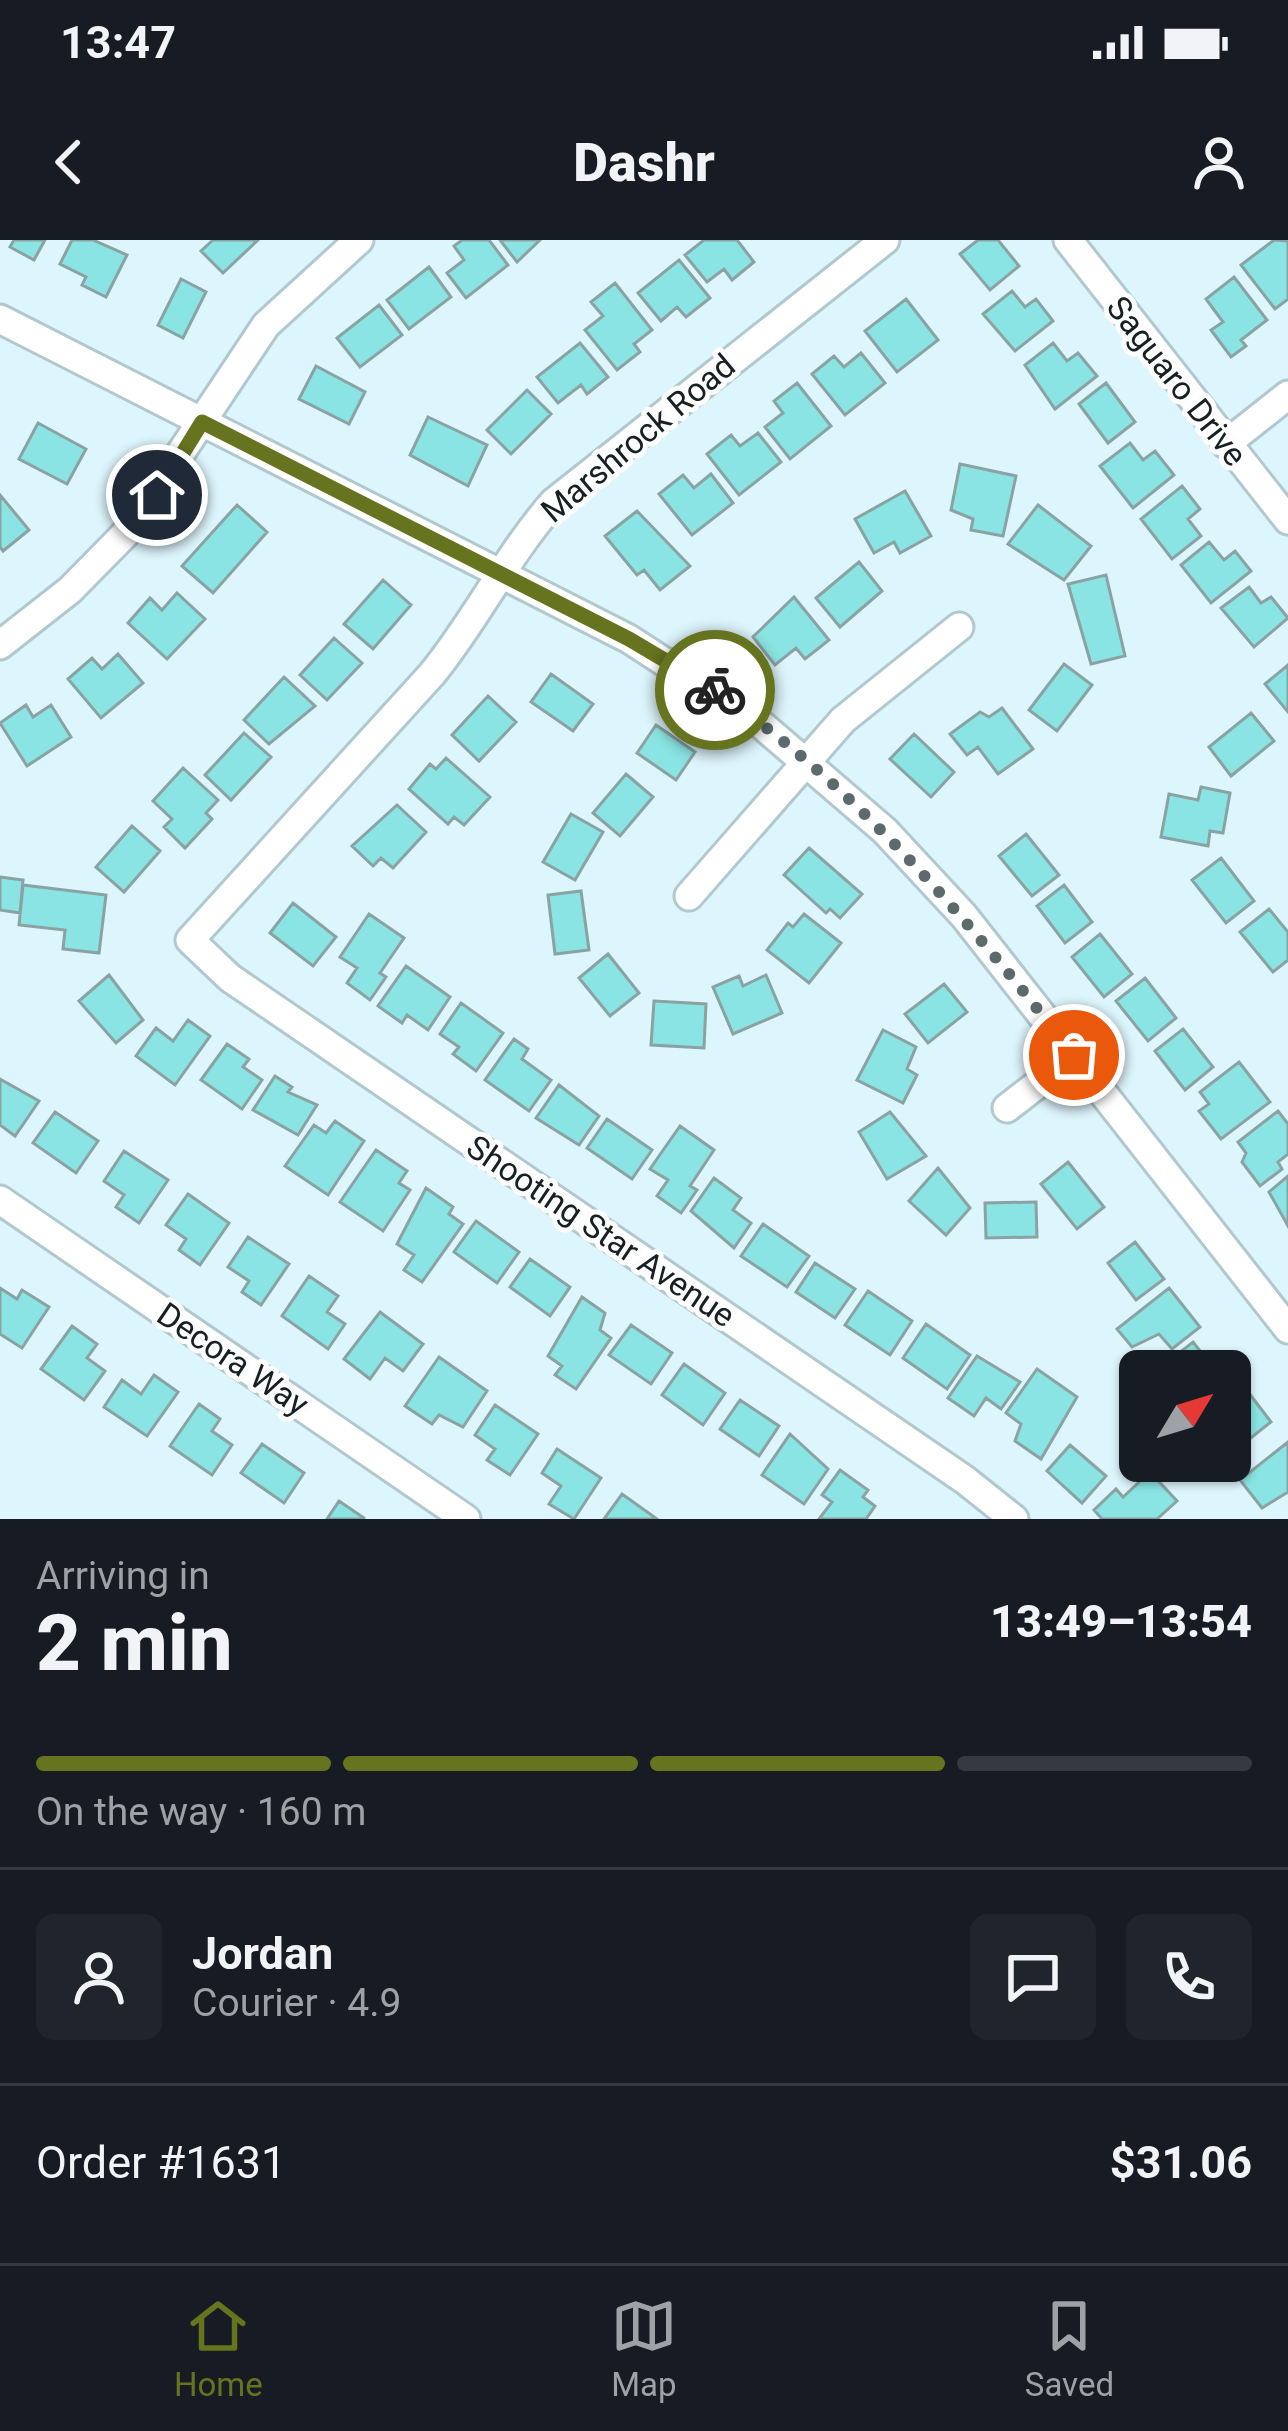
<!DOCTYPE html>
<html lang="en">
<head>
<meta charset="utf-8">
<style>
  :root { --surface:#171b24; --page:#20242c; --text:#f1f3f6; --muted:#9ea1a6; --line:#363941; --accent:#67741f }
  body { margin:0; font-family:Roboto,sans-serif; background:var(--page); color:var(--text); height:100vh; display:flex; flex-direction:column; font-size:45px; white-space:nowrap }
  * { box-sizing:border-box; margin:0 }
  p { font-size:39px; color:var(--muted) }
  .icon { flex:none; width:66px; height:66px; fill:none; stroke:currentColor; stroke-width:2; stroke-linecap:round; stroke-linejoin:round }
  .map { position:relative; height:1279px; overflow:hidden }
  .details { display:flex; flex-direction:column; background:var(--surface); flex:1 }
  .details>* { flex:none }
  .needle { width:78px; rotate:52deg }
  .tools { position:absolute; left:1119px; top:1110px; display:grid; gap:24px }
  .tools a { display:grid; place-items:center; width:132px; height:132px; border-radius:18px; background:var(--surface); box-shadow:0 3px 9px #0004; font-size:60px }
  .pin { position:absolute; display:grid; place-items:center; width:102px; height:102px; color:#fff; margin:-51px; border:6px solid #fff; border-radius:50%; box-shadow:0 3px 12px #0007 }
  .courier { position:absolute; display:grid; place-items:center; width:120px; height:120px; margin:-60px; border:9px solid #67741f; border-radius:50%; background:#fff; color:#222; box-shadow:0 3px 15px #0007 }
  .head em { font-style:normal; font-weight:800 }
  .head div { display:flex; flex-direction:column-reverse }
  .head { display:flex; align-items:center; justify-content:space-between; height:204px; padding:0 36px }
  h1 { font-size:78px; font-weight:800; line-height:90px }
  .bar { display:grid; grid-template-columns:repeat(4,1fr); gap:18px 12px; align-content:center; height:144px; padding:0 36px }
  .bar i { height:15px; border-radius:9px; background:var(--line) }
  .bar .current { background:var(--accent) }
  .bar p { grid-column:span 4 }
  .line { display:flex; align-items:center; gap:30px; padding:0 36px; border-top:3px solid var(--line) }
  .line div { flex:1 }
  .round { display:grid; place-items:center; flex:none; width:126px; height:126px; border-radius:18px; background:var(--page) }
  .status { display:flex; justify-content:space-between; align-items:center; height:84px; padding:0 60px; background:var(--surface); direction:ltr }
  .status svg { height:33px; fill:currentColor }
  header { display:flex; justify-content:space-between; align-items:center; height:156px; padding:0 36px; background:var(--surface); font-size:54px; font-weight:800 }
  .menu { display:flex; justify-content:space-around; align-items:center; height:168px; border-top:3px solid var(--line); background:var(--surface); font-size:33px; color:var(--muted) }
  .menu a { display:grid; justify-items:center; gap:6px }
  .menu .current { color:var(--accent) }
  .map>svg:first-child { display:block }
  .building { fill:#8ae4e3; stroke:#8aa3a2; stroke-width:3 }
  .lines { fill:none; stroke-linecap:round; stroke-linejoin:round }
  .minor-casing { stroke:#b0c8ce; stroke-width:33 }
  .minor { stroke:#fff; stroke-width:27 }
  .done { stroke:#5c6a6e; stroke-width:12; stroke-dasharray:0 21.6 }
  .route { stroke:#67741f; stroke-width:15 }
  .labels { text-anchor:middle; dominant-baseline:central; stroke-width:10; stroke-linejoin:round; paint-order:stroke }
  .street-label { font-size:33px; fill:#161f21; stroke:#fdfdfd }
</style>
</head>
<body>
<div class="status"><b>13:47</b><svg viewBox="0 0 49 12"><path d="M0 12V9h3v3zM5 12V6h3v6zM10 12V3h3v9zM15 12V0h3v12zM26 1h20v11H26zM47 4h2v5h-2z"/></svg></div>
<header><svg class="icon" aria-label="back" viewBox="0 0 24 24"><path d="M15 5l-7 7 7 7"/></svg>Dashr<svg class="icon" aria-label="person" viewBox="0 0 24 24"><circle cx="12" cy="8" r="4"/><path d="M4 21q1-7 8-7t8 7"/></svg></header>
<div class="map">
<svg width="1288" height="1279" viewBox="0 0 1288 1279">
  <rect width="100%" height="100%" fill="#ddf5fc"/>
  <path class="building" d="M 14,0 L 45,0 L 34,20 L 10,7 Z
    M 72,0 L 93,0 L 127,15 L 106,57 L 82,45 L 86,37 L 60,24 Z
    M 213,0 L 258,0 L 223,33 L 201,11 Z
    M 462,0 L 489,0 L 508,25 L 466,58 L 447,33 L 464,20 L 454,6 Z
    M 500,0 L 540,0 L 517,22 Z
    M 704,0 L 737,0 L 754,22 L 732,40 L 724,29 L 707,42 L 685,15 Z
    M 978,0 L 998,0 L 1019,26 L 990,50 L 960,14 Z
    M 1274,0 L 1288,1 L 1288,59 L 1275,69 L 1241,25 Z
    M 679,20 L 710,58 L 686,77 L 677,67 L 661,81 L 638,53 Z
    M 429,27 L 451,57 L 409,89 L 387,60 Z
    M 1234,37 L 1267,80 L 1241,100 L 1246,106 L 1231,117 L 1211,90 L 1223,82 L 1206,59 Z
    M 181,39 L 206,52 L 183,98 L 158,85 Z
    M 615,43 L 652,90 L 634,104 L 640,112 L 617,130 L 585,90 L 603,76 L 591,62 Z
    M 1012,51 L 1025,67 L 1036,59 L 1053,81 L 1015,111 L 983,74 Z
    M 906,59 L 938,100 L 897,132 L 865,91 Z
    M 379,65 L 402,95 L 360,127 L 337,98 Z
    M 580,103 L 608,137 L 587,154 L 581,145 L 558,163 L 537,137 Z
    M 1053,103 L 1067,121 L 1078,113 L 1097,136 L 1055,169 L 1025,125 Z
    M 861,113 L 885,143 L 845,175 L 812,134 L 834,116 L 844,127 Z
    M 316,126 L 365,152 L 349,184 L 299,159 Z
    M 797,143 L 831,186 L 790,219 L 765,187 L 783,173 L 774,161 Z
    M 1106,143 L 1135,182 L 1108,203 L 1079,164 Z
    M 527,150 L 551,174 L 511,214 L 487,190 Z
    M 428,177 L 487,205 L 468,246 L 410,215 Z
    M 38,183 L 86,209 L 67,244 L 19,219 Z
    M 758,193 L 781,222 L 739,255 L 707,214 L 731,195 L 740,206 Z
    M 1130,203 L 1143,220 L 1155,211 L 1174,235 L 1133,268 L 1100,226 Z
    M 960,224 L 1016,236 L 1003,296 L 971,290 L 973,279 L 951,270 Z
    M 711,234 L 733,263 L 692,295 L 659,254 L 683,235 L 694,248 Z
    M 1182,246 L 1200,269 L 1188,279 L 1201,296 L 1172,319 L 1141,279 Z
    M 905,251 L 931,296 L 900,313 L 894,302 L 874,313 L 855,279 Z
    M 0,255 L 29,290 L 3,311 L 0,307 Z
    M 237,265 L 267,292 L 213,353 L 182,326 Z
    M 1038,265 L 1091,306 L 1064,340 L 1008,304 Z
    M 637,271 L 690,326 L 660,350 L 644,330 L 637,335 L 605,296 Z
    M 1209,302 L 1224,320 L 1235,311 L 1251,331 L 1211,363 L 1181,325 Z
    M 859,322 L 882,351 L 840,387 L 816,358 Z
    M 1106,335 L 1125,416 L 1091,424 L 1068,344 Z
    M 383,340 L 411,365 L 373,409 L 344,384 Z
    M 1249,347 L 1261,363 L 1271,357 L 1288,378 L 1254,407 L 1221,368 Z
    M 177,353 L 205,379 L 167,419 L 128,383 L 150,358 L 162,370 Z
    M 794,357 L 829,400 L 805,419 L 796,408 L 775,425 L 753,397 Z
    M 334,398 L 362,423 L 327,460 L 300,435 Z
    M 118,414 L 143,443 L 101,478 L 68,439 L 92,418 L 102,429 Z
    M 1064,424 L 1092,445 L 1057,491 L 1029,470 Z
    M 1288,425 L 1288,472 L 1265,444 Z
    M 551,434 L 593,464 L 573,491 L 531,462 Z
    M 284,437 L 315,466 L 269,504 L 244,480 Z
    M 488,456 L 516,482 L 479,521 L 452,495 Z
    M 26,465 L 33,477 L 51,465 L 71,497 L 27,526 L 0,483 Z
    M 1002,468 L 1033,509 L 998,534 L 978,507 L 967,515 L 950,494 L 980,472 L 989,477 Z
    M 1251,473 L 1274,501 L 1231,536 L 1209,507 Z
    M 656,485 L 695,512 L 676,540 L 637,513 Z
    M 244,493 L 271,517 L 231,560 L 205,535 Z
    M 914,494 L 954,532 L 931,557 L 890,519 Z
    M 446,518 L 490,557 L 464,585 L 454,577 L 448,584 L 409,549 L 430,524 L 436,529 Z
    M 183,528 L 218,560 L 206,573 L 212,579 L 185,608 L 164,587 L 172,579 L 153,561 Z
    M 626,534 L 653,557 L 620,596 L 593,573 Z
    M 1201,547 L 1230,553 L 1223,593 L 1210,591 L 1208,606 L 1161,597 L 1169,554 L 1198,560 Z
    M 397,565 L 426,592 L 393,628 L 381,618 L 373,626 L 352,606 Z
    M 571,574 L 603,592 L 575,640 L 543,622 Z
    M 132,586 L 160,611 L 124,652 L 96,627 Z
    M 1026,594 L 1059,635 L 1032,656 L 999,616 Z
    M 809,608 L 862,654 L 840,678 L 830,669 L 826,673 L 784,635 Z
    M 1221,618 L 1254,661 L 1226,683 L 1192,640 Z
    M 0,637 L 23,640 L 20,673 L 0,670 Z
    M 23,645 L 106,655 L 99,713 L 63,709 L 65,690 L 19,685 Z
    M 1064,645 L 1092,682 L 1065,703 L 1037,666 Z
    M 581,651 L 589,710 L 555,714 L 548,655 Z
    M 293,663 L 336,697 L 313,726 L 270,693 Z
    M 1269,669 L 1288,692 L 1288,720 L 1273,732 L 1240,692 Z
    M 369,674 L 404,698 L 380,733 L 386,737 L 370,760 L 347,743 L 357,728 L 340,717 Z
    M 804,674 L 841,703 L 809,743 L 767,710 L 788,683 L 793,687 Z
    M 1100,694 L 1132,734 L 1104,757 L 1072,717 Z
    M 608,714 L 639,753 L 610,776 L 579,738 Z
    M 406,726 L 450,757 L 428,790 L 407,775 L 402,783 L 378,766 Z
    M 109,735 L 143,780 L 116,803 L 79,761 Z
    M 766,735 L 782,773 L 733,794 L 713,747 L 739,736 L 743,746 Z
    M 1145,738 L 1176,778 L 1148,801 L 1116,761 Z
    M 944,744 L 967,772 L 928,803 L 905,774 Z
    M 654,761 L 706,764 L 704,808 L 651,805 Z
    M 461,763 L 503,793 L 476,831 L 453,814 L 459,807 L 440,794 Z
    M 188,780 L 210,796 L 175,845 L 136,816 L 156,788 L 173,801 Z
    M 1183,789 L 1213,827 L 1185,850 L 1155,811 Z
    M 883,790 L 916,807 L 907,829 L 917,835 L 903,863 L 857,840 Z
    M 514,799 L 528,809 L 522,819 L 551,840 L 529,871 L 485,840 Z
    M 227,804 L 249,819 L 243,827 L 262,840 L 242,869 L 201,840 Z
    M 1239,822 L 1270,862 L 1221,899 L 1199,871 L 1209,864 L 1200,852 Z
    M 275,836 L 292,847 L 288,852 L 317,865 L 298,895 L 253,870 Z
    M 0,839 L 39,861 L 15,896 L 0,885 Z
    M 559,845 L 599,876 L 579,905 L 536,878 Z
    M 1278,871 L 1288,884 L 1288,914 L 1278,922 L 1282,929 L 1260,946 L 1242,922 L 1246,913 L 1238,902 Z
    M 55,872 L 98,901 L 76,933 L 33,903 Z
    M 890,872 L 926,916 L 887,939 L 859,892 Z
    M 607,879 L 652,910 L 632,939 L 587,908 Z
    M 335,881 L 364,901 L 328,955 L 285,926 L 314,885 L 326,893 Z
    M 680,886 L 714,910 L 690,946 L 697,950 L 681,973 L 657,956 L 668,940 L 650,929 Z
    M 376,910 L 407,931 L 399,943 L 410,950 L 383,991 L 340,962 Z
    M 124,911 L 168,940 L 139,983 L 116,967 L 124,955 L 104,941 Z
    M 1068,922 L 1104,967 L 1077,989 L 1041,944 Z
    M 938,928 L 970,968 L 946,995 L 909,961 Z
    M 1288,936 L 1288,986 L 1269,952 Z
    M 714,938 L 741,958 L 733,970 L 751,983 L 734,1008 L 691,971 Z
    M 426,948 L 453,967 L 449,974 L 463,984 L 422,1042 L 404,1030 L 414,1015 L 397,1004 Z
    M 188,954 L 229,983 L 200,1025 L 179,1010 L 186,999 L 166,985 Z
    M 1036,962 L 1037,997 L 986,998 L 985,963 Z
    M 476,981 L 519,1012 L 497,1043 L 454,1012 Z
    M 763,984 L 809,1016 L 787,1047 L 741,1016 Z
    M 248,997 L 289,1024 L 261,1065 L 242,1052 L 249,1041 L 228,1027 Z
    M 1135,1002 L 1164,1039 L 1136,1060 L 1108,1023 Z
    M 530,1019 L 570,1047 L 550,1076 L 510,1047 Z
    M 815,1023 L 855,1049 L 835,1078 L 796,1052 Z
    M 309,1036 L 338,1056 L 327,1072 L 345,1084 L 328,1109 L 282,1076 Z
    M 0,1048 L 17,1059 L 22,1050 L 49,1067 L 22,1108 L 0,1094 Z
    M 1169,1048 L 1200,1087 L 1172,1109 L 1159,1094 L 1132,1107 L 1117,1089 Z
    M 868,1051 L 912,1081 L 890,1115 L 845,1085 Z
    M 582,1057 L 605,1073 L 600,1090 L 611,1098 L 576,1149 L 555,1135 L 562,1126 L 548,1116 Z
    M 380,1072 L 423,1104 L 403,1131 L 385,1118 L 370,1139 L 344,1119 Z
    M 926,1084 L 970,1115 L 947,1149 L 903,1118 Z
    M 631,1085 L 672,1113 L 651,1144 L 609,1115 Z
    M 72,1086 L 97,1104 L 87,1118 L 105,1131 L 84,1160 L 41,1129 Z
    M 1193,1102 L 1207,1120 L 1218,1112 L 1233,1131 L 1170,1131 L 1165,1124 Z
    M 977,1116 L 1020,1142 L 1001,1169 L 986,1158 L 974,1176 L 948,1158 Z
    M 439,1117 L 487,1151 L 463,1187 L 439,1175 L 432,1184 L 405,1166 Z
    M 684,1124 L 725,1153 L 703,1185 L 662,1155 Z
    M 1037,1129 L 1077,1157 L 1041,1219 L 1015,1201 L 1021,1184 L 1006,1173 Z
    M 154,1135 L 178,1152 L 147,1196 L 104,1167 L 122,1140 L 141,1154 Z
    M 1239,1140 L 1271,1182 L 1238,1208 L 1230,1197 L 1230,1146 Z
    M 740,1160 L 779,1186 L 759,1216 L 720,1189 Z
    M 199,1164 L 220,1179 L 212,1191 L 232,1205 L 212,1235 L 170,1206 Z
    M 495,1165 L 538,1194 L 510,1235 L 487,1220 L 495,1209 L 475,1195 Z
    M 790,1194 L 828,1229 L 804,1264 L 762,1235 Z
    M 1288,1202 L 1288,1252 L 1262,1268 L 1240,1240 Z
    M 262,1204 L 304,1233 L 284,1263 L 241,1233 Z
    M 1070,1205 L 1106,1236 L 1082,1263 L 1047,1231 Z
    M 557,1209 L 601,1238 L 574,1279 L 549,1264 L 561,1246 L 542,1233 Z
    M 840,1230 L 868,1250 L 863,1257 L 875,1266 L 866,1279 L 819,1279 L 832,1262 L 822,1255 Z
    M 1150,1232 L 1177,1261 L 1157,1279 L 1102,1279 L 1094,1270 L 1116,1249 L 1123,1257 Z
    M 622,1254 L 657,1279 L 604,1279 Z
    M 339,1261 L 364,1278 L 364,1279 L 327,1279 Z"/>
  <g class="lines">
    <g class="minor-casing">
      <path id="minor" d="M 885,0 L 554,262 C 507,315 477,379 432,434 L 190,700 L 230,738 L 965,1240 L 1014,1279
        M 1068,0 L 1288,280
        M 0,79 L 629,399 L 763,486 L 885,591 L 964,676 L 1288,1089
        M 1226,204 L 1288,155
        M 0,405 L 70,350 L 130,289 L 266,85 L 359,0
        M 689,656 L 843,480 L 959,387
        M 1007,868 L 1074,816
        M 0,960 L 466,1279"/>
    </g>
    <use href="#minor" class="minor"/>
  </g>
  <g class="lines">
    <path class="done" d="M 715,450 C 859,549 967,679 1074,815"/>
    <path class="route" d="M 157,255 L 202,182 L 629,399 L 715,450"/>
  </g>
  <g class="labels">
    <g class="street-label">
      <text transform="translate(1177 141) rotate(52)">Saguaro Drive</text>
      <text transform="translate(638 198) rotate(-40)">Marshrock Road</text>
      <text transform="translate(601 991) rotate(34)">Shooting Star Avenue</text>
      <text transform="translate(233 1119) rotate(34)">Decora Way</text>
    </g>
  </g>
</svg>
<div class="tools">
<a><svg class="needle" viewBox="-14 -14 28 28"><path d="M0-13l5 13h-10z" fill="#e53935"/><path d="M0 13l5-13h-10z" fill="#9ea1a6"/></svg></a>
</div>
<div class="pin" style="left:1074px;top:815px;background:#ea580c"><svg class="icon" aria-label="bag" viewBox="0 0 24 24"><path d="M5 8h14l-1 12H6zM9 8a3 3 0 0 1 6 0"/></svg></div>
<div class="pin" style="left:157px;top:255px;background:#1f2937"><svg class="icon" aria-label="home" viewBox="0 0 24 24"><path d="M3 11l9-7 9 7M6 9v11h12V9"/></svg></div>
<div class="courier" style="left:715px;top:450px"><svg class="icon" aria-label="bike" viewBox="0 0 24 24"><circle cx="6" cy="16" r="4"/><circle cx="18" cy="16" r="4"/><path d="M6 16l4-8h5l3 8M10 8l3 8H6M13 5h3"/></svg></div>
</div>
<section class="details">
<div class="head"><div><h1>2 min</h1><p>Arriving in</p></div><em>13:49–13:54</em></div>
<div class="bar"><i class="current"></i><i class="current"></i><i class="current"></i><i></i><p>On the way · 160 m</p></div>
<div class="line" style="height:216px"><a class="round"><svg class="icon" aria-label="person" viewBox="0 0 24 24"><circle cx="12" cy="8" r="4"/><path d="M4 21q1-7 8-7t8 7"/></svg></a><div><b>Jordan</b><p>Courier · 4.9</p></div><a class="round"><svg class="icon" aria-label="chat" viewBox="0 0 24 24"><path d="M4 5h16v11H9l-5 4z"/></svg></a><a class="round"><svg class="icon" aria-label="phone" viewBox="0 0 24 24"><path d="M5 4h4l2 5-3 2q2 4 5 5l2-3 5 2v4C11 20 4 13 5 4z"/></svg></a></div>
<div class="line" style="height:156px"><div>Order #1631</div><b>$31.06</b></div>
</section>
<nav class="menu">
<a class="current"><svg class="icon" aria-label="home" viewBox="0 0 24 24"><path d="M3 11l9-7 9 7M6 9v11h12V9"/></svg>Home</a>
<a><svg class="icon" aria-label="map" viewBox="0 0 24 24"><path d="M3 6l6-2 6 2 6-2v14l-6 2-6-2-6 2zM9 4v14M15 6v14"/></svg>Map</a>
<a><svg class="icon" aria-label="saved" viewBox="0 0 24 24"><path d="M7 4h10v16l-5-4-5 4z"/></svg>Saved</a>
</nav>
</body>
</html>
